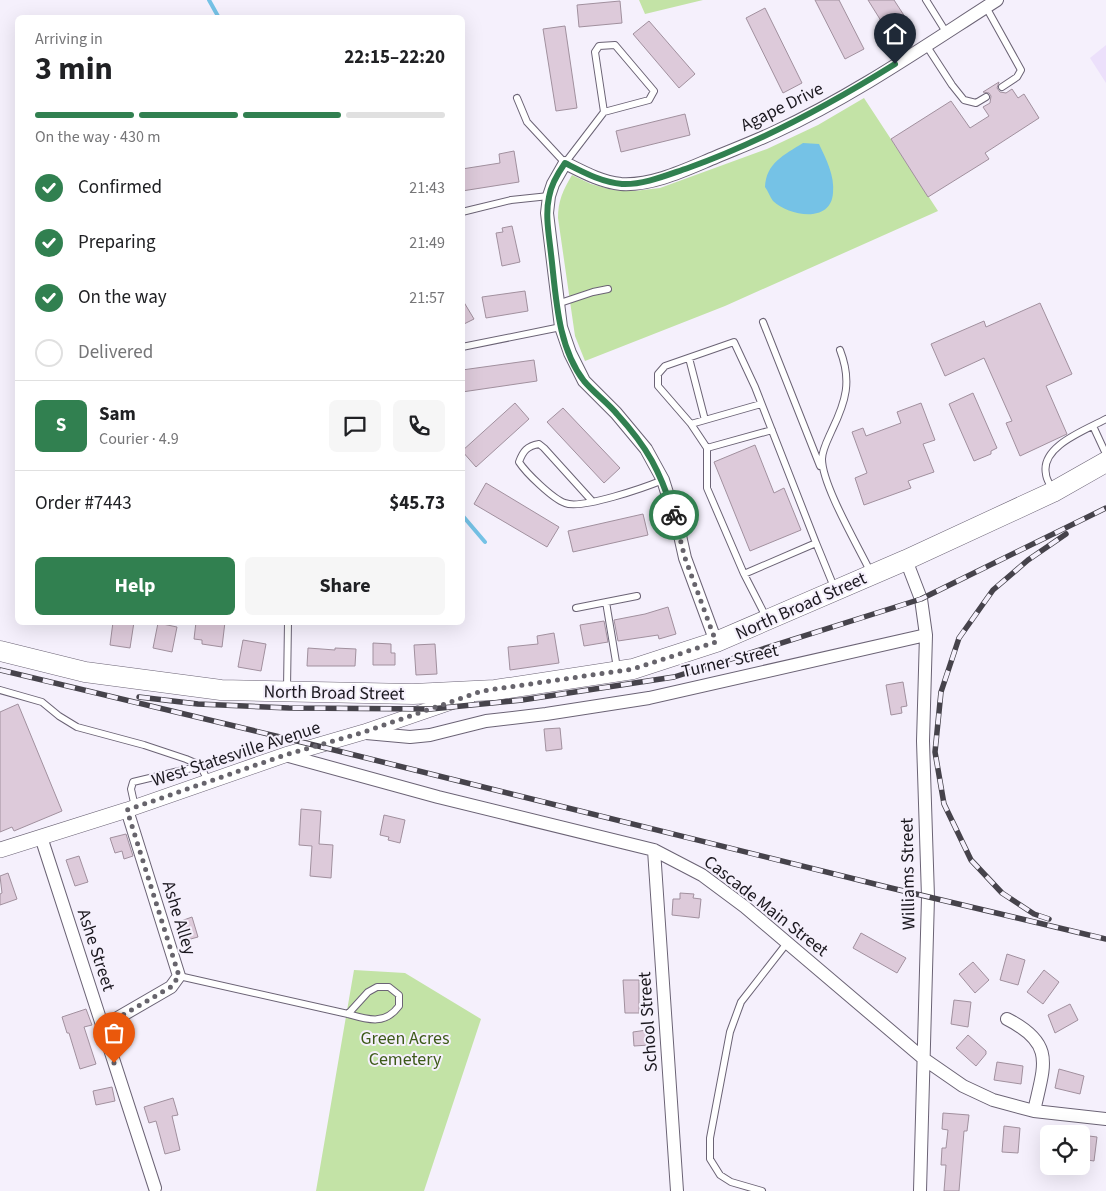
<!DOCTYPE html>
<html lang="en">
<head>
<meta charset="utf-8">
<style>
  :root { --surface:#fff; --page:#f6f6f6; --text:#202124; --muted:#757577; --line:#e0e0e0; --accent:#318050 }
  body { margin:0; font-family:"Source Sans 3",sans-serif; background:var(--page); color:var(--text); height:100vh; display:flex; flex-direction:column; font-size:19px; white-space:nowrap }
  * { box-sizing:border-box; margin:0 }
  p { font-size:16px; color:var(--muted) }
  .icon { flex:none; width:28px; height:28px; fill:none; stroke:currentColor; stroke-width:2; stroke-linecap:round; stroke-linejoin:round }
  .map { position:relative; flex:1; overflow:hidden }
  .panel { position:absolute; left:15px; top:15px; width:450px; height:610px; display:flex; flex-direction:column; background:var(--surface); border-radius:8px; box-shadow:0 5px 20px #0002 }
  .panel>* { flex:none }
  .tools { position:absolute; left:1040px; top:1125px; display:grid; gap:10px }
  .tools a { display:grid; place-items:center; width:50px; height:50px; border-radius:8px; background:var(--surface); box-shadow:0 5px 20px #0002; font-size:25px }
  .pin { position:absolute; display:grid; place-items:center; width:42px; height:42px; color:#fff; margin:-51px -21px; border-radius:50% 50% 50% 0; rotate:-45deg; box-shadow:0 0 5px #0007 }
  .pin .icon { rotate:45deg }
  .courier { position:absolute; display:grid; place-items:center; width:50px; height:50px; margin:-25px; border:4px solid #318050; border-radius:50%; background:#fff; color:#222; box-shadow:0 1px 6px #0007 }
  .overview em { font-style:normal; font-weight:700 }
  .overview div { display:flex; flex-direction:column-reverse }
  .overview { display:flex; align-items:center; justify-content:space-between; height:85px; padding:0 20px }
  h1 { font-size:32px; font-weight:700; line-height:38px }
  .bar { display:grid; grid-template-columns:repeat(4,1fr); gap:8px 5px; align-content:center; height:60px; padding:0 20px }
  .bar i { height:6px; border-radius:4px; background:var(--line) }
  .bar .current { background:var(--accent) }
  .bar p { grid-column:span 4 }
  .line { display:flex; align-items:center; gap:12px; padding:0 20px; border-top:1px solid var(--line) }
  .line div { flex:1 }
  .round { display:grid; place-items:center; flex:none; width:52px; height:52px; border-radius:8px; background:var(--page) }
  ol { padding:0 20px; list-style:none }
  li { display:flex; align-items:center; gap:15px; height:55px }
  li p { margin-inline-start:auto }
  li .icon { padding:5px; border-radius:50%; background:var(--accent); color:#fff; stroke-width:4 }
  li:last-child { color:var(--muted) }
  li i { width:28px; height:28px; border:2px solid var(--line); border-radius:50% }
  .action { display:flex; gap:10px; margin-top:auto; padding:10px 20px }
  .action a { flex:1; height:58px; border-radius:8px; background:var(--accent); color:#fff; font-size:20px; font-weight:700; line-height:58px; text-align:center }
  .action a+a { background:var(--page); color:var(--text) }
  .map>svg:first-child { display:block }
  .built { fill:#ece0fb }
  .green { fill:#c3e3a6 }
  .water { fill:#75c2e6 }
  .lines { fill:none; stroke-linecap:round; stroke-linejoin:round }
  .stream { stroke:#75c2e6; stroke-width:4 }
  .building { fill:#ddcada; stroke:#a1909e }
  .service-casing { stroke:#6b6375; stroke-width:8 }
  .minor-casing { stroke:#6b6375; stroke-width:14 }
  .tertiary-casing { stroke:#6b6375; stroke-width:16 }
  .primary-casing { stroke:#6b6375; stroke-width:21 }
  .service { stroke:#fff; stroke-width:6 }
  .minor { stroke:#fff; stroke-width:12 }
  .tertiary { stroke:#fff; stroke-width:15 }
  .primary { stroke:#fff; stroke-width:20 }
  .rail-casing { stroke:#46434b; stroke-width:5.5 }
  .rail { stroke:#f5f0fc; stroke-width:4; stroke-dasharray:11; stroke-linecap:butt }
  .done { stroke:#67646c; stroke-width:5; stroke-dasharray:0 9 }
  .route { stroke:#318050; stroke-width:6 }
  .labels { text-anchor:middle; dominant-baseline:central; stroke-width:4; stroke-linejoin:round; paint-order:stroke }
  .street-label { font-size:18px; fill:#1b181f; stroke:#f5f0fc }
  .park-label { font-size:18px; fill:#3d5a19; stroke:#f5f0fc }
</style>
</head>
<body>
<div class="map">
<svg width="1106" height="1191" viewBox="0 0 1106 1191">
  <rect width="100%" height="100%" fill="#f5f0fc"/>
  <path class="built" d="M 1106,45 L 1106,83 L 1090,58 Z"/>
  <path class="green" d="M 639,0 L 703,0 L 645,14 Z
    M 864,98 L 938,211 L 725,306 L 585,361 L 575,336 L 558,218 C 558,201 563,190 572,175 L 591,184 L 613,190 L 634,191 L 660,188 L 767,149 L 818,125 Z
    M 354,970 L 405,973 L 481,1019 L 424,1191 L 316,1191 Z"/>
  <path class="water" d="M 803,143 L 819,144 C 826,159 835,176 833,193 C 831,224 789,216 773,201 C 770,197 768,191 765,187 C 766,163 784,155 803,143 Z"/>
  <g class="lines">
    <path class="stream" d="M 209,0 L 219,18
      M 462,515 L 485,542"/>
  </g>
  <path class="building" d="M 815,0 L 839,0 L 864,49 L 845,59 Z
    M 868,0 L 894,0 L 907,20 L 888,32 Z
    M 620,1 L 622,23 L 579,27 L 577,5 Z
    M 765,8 L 802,83 L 783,93 L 746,18 Z
    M 649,21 L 695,74 L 679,88 L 633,34 Z
    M 565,26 L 577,108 L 556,111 L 543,29 Z
    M 999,82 L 997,88 L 1000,92 L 1006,93 L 1012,89 L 1018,98 L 1024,94 L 1039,118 L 985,153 L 989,159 L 928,197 L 891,139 L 951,101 L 970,128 L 989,116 L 983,107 L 990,103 L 991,96 L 989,93 L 983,92 Z
    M 685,114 L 690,135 L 621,152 L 616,131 Z
    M 514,151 L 519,182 L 462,191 L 462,169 L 500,163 L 499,154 Z
    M 512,226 L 520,262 L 502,266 L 496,233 L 503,232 L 502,228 Z
    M 525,291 L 528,311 L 486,318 L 482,297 Z
    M 462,299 L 474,319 L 462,325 Z
    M 1040,303 L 1072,374 L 1046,386 L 1067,434 L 1020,456 L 1006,423 L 1012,421 L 984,358 L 945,376 L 931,344 L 984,321 L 986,327 Z
    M 534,360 L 537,381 L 462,392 L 462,370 Z
    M 973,393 L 997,448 L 991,451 L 991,454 L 974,461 L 949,404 Z
    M 515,403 L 529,419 L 476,467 L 462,451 Z
    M 921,403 L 935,440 L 923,444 L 934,472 L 908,481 L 911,488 L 864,505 L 855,478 L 867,473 L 852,432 L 863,428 L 866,436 L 901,423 L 897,412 Z
    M 563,408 L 620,468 L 604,483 L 547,422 Z
    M 755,445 L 774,493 L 784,488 L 801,530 L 750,551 L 714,462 Z
    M 486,483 L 559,527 L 547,547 L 474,504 Z
    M 643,514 L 648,535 L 573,552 L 568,531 Z
    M 668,607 L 676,634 L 659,639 L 658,635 L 618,641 L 614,620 L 645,614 Z
    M 604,621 L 608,642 L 584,646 L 580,625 Z
    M 113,622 L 134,622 L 130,648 L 110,645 Z
    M 196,622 L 225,622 L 222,647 L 202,644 L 202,640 L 194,639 Z
    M 158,623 L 177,627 L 172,652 L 153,648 Z
    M 554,633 L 559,663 L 510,670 L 508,647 L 538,644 L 537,636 Z
    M 243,640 L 266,644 L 261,671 L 238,667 Z
    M 373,643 L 391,644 L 391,653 L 395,653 L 395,665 L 373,665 Z
    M 435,644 L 437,674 L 416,675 L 414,645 Z
    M 308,648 L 335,650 L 335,648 L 356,649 L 355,666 L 307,666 Z
    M 903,682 L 907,706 L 901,707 L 902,713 L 891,715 L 886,685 Z
    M 18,704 L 62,811 L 14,831 L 12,827 L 0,832 L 0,712 Z
    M 560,728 L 562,749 L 546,751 L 544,729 Z
    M 301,809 L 321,811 L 319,844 L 333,845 L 331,878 L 310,876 L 312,846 L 299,845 Z
    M 384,815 L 405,820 L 400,843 L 388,840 L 389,837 L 380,835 Z
    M 126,834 L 133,856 L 124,859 L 122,851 L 115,853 L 110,838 Z
    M 79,856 L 88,882 L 75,886 L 66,860 Z
    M 8,873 L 17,899 L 0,905 L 0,894 L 2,893 L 0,876 Z
    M 680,893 L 694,894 L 693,898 L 701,899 L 699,918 L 672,915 L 673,899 L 680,899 Z
    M 192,917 L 198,937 L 187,940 L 181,921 Z
    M 861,933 L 906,958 L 897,973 L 853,948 Z
    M 1007,954 L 1025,960 L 1018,985 L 1000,980 Z
    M 973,962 L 989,980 L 975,993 L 959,974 Z
    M 1044,970 L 1059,982 L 1043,1004 L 1027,992 Z
    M 623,980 L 639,980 L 639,1013 L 625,1013 Z
    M 954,1000 L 971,1002 L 968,1027 L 951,1024 Z
    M 1070,1004 L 1078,1020 L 1055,1033 L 1048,1015 Z
    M 86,1009 L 92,1025 L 84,1027 L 96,1064 L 80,1069 L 69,1033 L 67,1033 L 62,1017 Z
    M 647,1030 L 649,1045 L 634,1046 L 633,1032 Z
    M 968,1035 L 986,1051 L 986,1054 L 976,1066 L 956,1048 Z
    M 997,1062 L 1023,1066 L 1021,1084 L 994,1080 Z
    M 1059,1069 L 1084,1076 L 1080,1094 L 1055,1088 Z
    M 112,1087 L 115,1101 L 96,1105 L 93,1091 Z
    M 173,1098 L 178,1115 L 172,1116 L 180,1150 L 165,1154 L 156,1121 L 149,1123 L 144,1107 Z
    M 943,1113 L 969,1115 L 967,1131 L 964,1131 L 959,1191 L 944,1191 L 946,1165 L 941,1165 L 942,1148 L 946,1148 L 948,1130 L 942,1129 Z
    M 1004,1126 L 1020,1128 L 1018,1153 L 1002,1152 Z
    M 1081,1135 L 1097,1137 L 1094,1161 L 1081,1159 Z"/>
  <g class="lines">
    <g class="service-casing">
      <path id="service" d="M 926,0 L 946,32
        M 986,7 L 1021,70 L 1017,77 L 1002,87
        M 926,45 L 952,85 L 964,100 L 976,103 L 986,97
        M 517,98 L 527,122 L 565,163 L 604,112 L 595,52 L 599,46 L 615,45 L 654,91 L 649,100 L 604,112
        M 462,212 L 511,200 L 549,196
        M 557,304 L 593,292 L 608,289
        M 763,322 L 820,466
        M 462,347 L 561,327
        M 840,350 C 852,381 846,401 832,430 C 828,439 822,450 822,459 C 822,485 858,546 870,571
        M 689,358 L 705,420
        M 691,424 L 761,404
        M 1093,426 L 1106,454
        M 707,448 L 772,430
        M 1052,489 C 1050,484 1046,479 1046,474 C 1040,446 1086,430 1106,419
        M 592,501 L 544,448 L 539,444 C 527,446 523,451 519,462 C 526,473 553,499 565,503 C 581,510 646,487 663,480
        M 744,574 L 816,543 L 834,587
        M 606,602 L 617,668
        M 576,608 L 637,596
        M 766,617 L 744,574 L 707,488 L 707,448 L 691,424 L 658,386 L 658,374 L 665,366 L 734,342 L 755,387 L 816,543
        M 287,688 L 288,622
        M 0,690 L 42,702 L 59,716 L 77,727 L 144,745 L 186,759 L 200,765 L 208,781
        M 135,807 L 131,789 L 133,782 L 200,766
        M 179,976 L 348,1014
        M 377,987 L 389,987 L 399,995 L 399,1006 C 385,1025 369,1020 348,1014 L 368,992 Z
        M 762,1191 L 731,1182 L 720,1175 L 710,1159 L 710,1138 L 730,1032 L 741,1002 L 787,943"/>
    </g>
    <g class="minor-casing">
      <path id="minor" d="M 906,560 L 921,599 L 926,635 L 923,741 L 928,897 L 920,1191
        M 716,642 L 685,558 L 679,531 L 663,480 L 646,449 L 616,413 L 584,381 L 570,353 L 561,327 L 547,213 L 549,196 L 553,184 L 565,163 C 583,172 601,182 621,184 C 653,186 687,169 716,157 C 735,149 756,141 775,132 C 853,96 925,46 997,0
        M 366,733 L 410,737 L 430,735 L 486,721 L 546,714 L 649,698 L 926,635
        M 285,755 L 438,797 L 654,850 L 702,875 L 745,907 L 924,1059 L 963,1086 L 993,1100 L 1034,1111 L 1106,1119
        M 41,837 L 155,1188
        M 654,850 L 677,1191
        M 1007,1019 C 1056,1044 1044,1065 1034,1111
        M 102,1027 L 171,987 L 179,976 L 127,810"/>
    </g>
    <g class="tertiary-casing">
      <path id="tertiary" d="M 0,850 L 127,810 L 285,755 L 364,732 L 469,696"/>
    </g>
    <g class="primary-casing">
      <path id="primary" d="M 0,651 L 85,672 L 221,690 L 413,694 L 495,690 L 633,669 L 716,642 L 906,560 L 1053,492 L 1106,462"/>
    </g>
    <use href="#service" class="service"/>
    <use href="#minor" class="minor"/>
    <use href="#tertiary" class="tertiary"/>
    <use href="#primary" class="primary"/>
    <g class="rail-casing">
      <path id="rail" d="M 0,670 L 318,746 L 891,888 L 1106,939
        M 139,697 L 198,704 L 289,708 L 431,709 L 522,700 L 674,677 L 921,599 L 1106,508
        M 1049,919 L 1034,914 L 1002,893 L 971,860 L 944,804 L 935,752 L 941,692 L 959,638 L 993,590 L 1028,560 L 1066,534"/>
    </g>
    <use href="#rail" class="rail"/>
  </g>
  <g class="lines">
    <path class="done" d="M 114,1063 L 102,1027 L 171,987 L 179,976 L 127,810 L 285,755 L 364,732 L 482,691 L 633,669 L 716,642 L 685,558 L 674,515"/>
    <path class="route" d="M 674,515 C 660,471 648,448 617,414 C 607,402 594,393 584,381 C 557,346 556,295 551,254 C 549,235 545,215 549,197 C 551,184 558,173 565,163 C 583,172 601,182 622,184 C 644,185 667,175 688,168 C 761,142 829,105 895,64"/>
  </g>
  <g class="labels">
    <g class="street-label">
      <text transform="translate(782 107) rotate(-26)">Agape Drive</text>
      <text transform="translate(801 606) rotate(-24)">North Broad Street</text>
      <text transform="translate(730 661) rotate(-13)">Turner Street</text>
      <text transform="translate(334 693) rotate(1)">North Broad Street</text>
      <text transform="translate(236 754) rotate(-18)">West Statesville Avenue</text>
      <text transform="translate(908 874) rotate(-91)">Williams Street</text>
      <text transform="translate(766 906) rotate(38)">Cascade Main Street</text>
      <text transform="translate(179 918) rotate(73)">Ashe Alley</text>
      <text transform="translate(96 950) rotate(72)">Ashe Street</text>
      <text transform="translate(648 1022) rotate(-94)">School Street</text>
    </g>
    <g class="park-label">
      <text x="405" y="1038">Green Acres<tspan x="405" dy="21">Cemetery</tspan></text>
    </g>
  </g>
</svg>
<div class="tools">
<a><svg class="icon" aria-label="locate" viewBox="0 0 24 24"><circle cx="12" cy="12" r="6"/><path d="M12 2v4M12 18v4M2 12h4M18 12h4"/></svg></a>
</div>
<div class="pin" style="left:114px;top:1063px;background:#ea580c"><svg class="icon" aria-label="bag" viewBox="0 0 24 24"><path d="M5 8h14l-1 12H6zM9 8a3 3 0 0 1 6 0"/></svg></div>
<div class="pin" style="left:895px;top:64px;background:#1f2937"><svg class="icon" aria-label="home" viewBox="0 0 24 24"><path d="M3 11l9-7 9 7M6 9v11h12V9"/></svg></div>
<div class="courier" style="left:674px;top:515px"><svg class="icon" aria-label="bike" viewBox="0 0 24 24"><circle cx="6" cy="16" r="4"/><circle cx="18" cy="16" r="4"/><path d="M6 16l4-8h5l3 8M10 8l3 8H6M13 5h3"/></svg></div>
<section class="panel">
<div class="overview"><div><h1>3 min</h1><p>Arriving in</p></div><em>22:15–22:20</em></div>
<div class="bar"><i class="current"></i><i class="current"></i><i class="current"></i><i></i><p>On the way · 430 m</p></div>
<ol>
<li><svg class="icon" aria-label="check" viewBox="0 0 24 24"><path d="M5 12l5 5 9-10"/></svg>Confirmed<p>21:43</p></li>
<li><svg class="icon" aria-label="check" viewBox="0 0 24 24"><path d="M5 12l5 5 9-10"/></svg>Preparing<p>21:49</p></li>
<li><svg class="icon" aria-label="check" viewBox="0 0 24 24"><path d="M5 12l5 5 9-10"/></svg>On the way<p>21:57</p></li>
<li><i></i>Delivered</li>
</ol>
<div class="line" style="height:90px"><b class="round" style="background:var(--accent);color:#fff">S</b><div><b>Sam</b><p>Courier · 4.9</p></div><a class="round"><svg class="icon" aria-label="chat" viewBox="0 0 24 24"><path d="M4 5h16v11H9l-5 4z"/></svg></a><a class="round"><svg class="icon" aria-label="phone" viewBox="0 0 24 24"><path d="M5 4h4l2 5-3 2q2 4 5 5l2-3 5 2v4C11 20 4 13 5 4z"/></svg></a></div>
<div class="line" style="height:65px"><div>Order #7443</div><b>$45.73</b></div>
<div class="action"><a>Help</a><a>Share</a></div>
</section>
</div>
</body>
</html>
